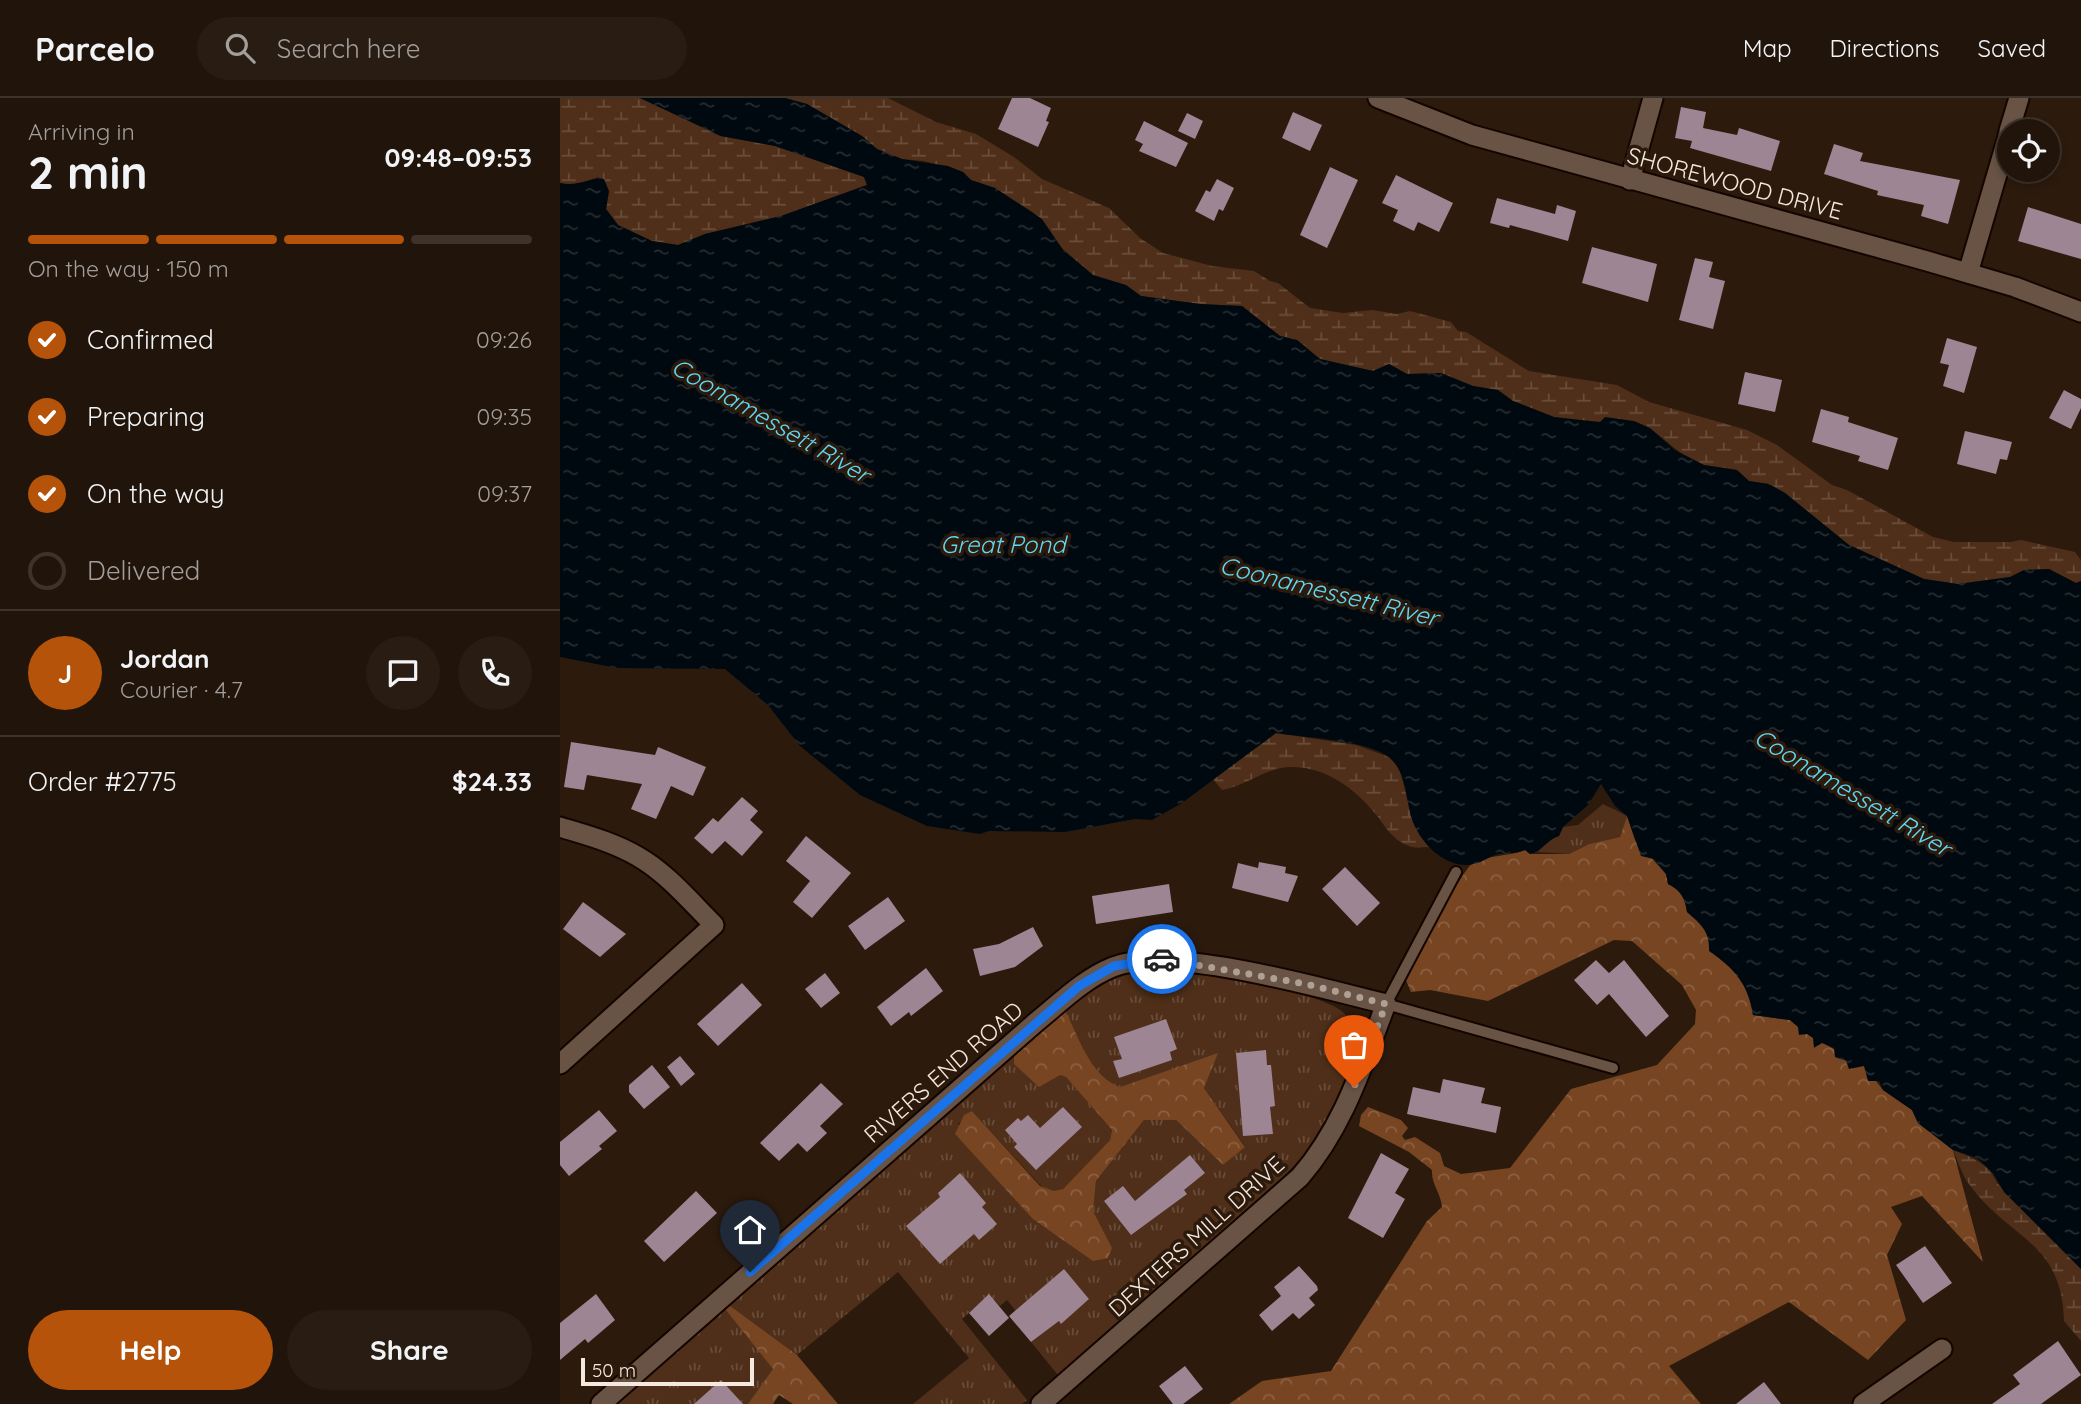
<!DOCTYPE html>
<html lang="en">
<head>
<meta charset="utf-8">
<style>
  :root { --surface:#21140a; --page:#291d13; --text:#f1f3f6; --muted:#a29e9c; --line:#3e332b; --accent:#b45309 }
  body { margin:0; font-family:Quicksand,sans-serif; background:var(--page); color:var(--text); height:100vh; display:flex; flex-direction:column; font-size:26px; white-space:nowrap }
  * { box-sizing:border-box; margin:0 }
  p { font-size:23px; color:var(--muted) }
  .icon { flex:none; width:38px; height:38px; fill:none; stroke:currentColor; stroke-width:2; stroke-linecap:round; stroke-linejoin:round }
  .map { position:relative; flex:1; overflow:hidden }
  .panel { display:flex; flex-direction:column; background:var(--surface); width:560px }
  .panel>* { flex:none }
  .controls { position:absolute; left:1437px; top:21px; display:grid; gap:14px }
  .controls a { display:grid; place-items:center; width:63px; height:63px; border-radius:50%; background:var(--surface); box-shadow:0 4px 10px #0003,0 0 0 2px var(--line); font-size:35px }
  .scale { position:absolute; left:21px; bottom:18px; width:173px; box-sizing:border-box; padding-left:7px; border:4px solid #f5e8df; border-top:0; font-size:19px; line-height:24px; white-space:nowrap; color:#f5e8df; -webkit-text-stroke:5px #2c1a0d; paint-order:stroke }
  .pin { position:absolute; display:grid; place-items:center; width:60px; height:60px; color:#fff; margin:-72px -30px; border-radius:50% 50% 50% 0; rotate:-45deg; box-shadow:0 0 7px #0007 }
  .pin .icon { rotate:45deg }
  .courier { position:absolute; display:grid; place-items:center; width:70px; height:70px; margin:-35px; border:5px solid #1a73e8; border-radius:50%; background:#fff; color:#222; box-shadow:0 2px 9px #0007 }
  .head em { font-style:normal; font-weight:800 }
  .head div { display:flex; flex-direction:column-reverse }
  .head { display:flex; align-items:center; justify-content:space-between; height:119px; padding:0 28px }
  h1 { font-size:46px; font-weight:800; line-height:52px }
  .bar { display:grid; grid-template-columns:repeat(4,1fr); gap:10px 7px; align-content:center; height:84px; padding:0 28px }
  .bar i { height:9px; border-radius:5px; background:var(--line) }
  .bar .on { background:var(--accent) }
  .bar p { grid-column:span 4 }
  .line { display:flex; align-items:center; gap:18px; padding:0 28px; border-top:2px solid var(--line) }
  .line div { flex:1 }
  .round { display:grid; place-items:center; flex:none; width:74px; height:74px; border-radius:37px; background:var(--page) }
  ol { padding:0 28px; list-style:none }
  li { display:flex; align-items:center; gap:21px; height:77px }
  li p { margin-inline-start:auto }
  li .icon { padding:7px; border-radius:50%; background:var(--accent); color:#fff; stroke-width:4 }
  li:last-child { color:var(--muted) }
  li i { width:38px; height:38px; border:4px solid var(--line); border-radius:50% }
  .cta { display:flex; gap:14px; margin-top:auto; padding:14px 28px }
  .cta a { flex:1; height:80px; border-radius:42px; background:var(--accent); color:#fff; font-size:28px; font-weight:800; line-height:80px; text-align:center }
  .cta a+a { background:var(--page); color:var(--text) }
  header { display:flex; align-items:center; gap:42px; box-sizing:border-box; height:98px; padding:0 35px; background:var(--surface); border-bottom:2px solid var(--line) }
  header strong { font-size:33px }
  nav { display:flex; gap:38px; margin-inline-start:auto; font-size:24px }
  .search { width:490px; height:63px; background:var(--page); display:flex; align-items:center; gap:18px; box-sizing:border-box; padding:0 24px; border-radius:38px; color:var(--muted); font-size:26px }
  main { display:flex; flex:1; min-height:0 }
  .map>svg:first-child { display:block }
  .grass { fill:url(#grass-tufts) }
  .forest { fill:url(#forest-crowns) }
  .wetland { fill:url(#wetland-marsh) }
  .water { fill:url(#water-ripples) }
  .building { fill:#9d8594 }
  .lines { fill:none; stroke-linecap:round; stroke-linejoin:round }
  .service-casing { stroke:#140500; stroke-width:14 }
  .minor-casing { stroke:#140500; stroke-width:23 }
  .tertiary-casing { stroke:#140500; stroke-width:23 }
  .service { stroke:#685345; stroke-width:10 }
  .minor { stroke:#685345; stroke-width:19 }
  .tertiary { stroke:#685345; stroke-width:19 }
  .done { stroke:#afa096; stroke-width:7; stroke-dasharray:0 12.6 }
  .route { stroke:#1a73e8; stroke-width:9 }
  .labels { text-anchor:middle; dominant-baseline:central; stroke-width:7; stroke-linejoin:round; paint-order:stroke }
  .street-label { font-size:23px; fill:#f5e8df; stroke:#2c1a0d }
  .water-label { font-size:24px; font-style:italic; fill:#5fd8f5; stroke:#2c1a0d }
</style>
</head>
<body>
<header>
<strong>Parcelo</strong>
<div class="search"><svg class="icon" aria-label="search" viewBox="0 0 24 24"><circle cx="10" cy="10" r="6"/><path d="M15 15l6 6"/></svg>Search here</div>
<nav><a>Map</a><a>Directions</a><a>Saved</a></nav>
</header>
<main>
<section class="panel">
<div class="head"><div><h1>2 min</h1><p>Arriving in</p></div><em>09:48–09:53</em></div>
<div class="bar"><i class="on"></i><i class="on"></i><i class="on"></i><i></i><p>On the way · 150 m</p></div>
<ol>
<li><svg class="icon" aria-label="check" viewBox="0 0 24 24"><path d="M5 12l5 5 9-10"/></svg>Confirmed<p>09:26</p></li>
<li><svg class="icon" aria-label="check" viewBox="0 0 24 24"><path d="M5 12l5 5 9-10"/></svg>Preparing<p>09:35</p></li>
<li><svg class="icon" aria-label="check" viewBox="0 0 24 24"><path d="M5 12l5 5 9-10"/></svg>On the way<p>09:37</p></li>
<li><i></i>Delivered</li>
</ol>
<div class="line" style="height:126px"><b class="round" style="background:var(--accent);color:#fff">J</b><div><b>Jordan</b><p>Courier · 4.7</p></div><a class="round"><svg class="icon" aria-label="chat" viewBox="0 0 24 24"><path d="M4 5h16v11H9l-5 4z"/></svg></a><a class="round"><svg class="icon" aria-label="phone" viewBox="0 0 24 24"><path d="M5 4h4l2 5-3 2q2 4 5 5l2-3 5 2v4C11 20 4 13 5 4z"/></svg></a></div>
<div class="line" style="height:91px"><div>Order #2775</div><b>$24.33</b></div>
<div class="cta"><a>Help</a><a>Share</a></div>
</section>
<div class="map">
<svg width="1521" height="1306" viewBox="0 0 1521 1306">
  <defs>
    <pattern id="grass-tufts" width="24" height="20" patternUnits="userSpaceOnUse" patternTransform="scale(1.75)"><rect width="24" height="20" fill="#4f2f19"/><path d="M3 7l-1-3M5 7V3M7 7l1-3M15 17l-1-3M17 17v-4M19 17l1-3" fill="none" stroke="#694d3a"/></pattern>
    <pattern id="forest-crowns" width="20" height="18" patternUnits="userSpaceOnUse" patternTransform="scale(1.75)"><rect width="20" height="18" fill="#774521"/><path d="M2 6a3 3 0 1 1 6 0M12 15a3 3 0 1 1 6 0" fill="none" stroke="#8b6041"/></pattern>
    <pattern id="wetland-marsh" width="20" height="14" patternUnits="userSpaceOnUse" patternTransform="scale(1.75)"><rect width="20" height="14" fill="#4f2f19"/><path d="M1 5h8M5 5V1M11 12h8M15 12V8" fill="none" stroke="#694d3a"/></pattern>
    <pattern id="water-ripples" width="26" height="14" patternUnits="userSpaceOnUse" patternTransform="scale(1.75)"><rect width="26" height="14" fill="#00090f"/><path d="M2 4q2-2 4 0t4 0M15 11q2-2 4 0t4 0" fill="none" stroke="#262d32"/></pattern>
  </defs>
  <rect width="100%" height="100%" fill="#2c1a0d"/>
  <path class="grass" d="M 1043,706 L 1067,718 L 1060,739 L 1029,746 L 1009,756 L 978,754 L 990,741 L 999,738 L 1003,729 L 1018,727 Z
    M 596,870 C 633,875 762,892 785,916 C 818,950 768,1030 743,1058 C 716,1088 684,1114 654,1141 C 602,1186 550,1232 498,1277 L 471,1244 L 499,1223 L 501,1225 L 529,1201 L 504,1171 L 456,1213 L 447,1202 L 440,1208 L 429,1197 L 402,1221 L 467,1302 L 462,1306 L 353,1306 L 409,1260 L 338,1174 L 237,1257 L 169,1207 L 454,957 L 454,962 L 506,979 L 552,1032 L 550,1042 L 503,1091 L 494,1094 L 481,1088 L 412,1013 L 398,1026 L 552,1151 L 533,1113 L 536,1083 L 584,1022 L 616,1022 L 663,1067 L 685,1048 L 644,990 L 657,956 L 560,989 C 530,978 519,939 505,912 L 553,878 Z
    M 165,1211 L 214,1271 L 188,1306 L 56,1306 Z"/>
  <path class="forest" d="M 1067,718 L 1075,742 L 1106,776 L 1108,786 C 1121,793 1125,800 1127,814 L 1142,827 L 1165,863 L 1176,872 L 1190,896 L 1193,917 L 1230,922 L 1247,936 L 1304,968 L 1323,992 L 1352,1012 L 1358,1025 L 1393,1052 L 1423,1164 L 1362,1098 L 1331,1109 L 1342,1126 L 1327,1157 L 1346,1222 L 1308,1262 L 1229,1204 L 1109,1268 L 1141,1306 L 669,1306 L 702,1283 L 771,1273 L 867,1123 L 882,1109 C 881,1095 871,1086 872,1072 L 849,1054 L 799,1028 L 801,1017 L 808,1009 L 841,1022 L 848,1030 L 842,1038 L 845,1042 L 855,1039 L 880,1055 L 884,1068 L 901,1076 L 950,1070 L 1011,991 L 1097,967 L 1135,926 L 1136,912 L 1122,887 L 1072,843 L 1054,842 L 928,903 L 870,892 L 851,894 L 845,880 C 854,863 902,772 912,766 C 929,756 948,759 965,752 L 970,756 L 1009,756 L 1029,746 L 1060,739 Z
    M 505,912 C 519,939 530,978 560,989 L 658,955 L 644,990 L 685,1049 L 663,1067 L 616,1022 L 584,1022 L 536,1083 L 533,1113 L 552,1150 L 548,1160 L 533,1163 L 473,1121 L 395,1036 L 404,1017 L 412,1013 L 480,1088 L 494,1093 L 503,1091 L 550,1042 L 552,1032 L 506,979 L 500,977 L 479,989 L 454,966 L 454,957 Z
    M 169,1207 L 237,1257 L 278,1306 L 233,1306 L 219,1297 L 213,1306 L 188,1306 L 213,1271 L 165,1211 Z"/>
  <path class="wetland" d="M 0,0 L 80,0 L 160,38 L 215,48 L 304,79 L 307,87 L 221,118 L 145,136 L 118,147 L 92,143 L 58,127 L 46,111 L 49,93 L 38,79 L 16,88 L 0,85 Z
    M 225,0 L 328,0 L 376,24 L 416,36 L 454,59 L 482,81 L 549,110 L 580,140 L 603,155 L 652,168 L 694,173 L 710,183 L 718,185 L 750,210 L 783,215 L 812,212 L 837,216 L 850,213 L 891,224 L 898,233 L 906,234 L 969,273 L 1057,287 L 1089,304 L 1187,332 L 1217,347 L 1272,387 L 1287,392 L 1373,439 L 1394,444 L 1451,444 L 1461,442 L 1515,454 L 1521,462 L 1521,483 L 1516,485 L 1489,471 L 1464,472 L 1450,479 L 1398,486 L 1364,481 L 1289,447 L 1225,395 L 1209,386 L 1189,383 L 1177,372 L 1144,367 L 1128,361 L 1096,335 L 994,319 L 953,303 L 938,292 L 913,288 L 881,275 L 847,276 L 829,266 L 813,273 L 760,261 L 737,242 L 720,238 L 682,208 L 640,206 L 581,198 L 565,187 L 533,177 L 503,151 L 474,115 L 435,90 L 411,82 L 403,74 L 364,63 L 342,61 L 317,51 L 302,38 L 247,6 Z
    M 716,635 L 796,647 L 829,659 L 839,669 L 853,723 L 870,749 C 863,749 855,751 849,748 C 834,743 827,731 818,719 C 798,693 767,669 733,669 C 708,668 687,688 662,692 L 653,681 Z
    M 1393,1052 C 1412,1059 1429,1066 1437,1085 L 1521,1171 L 1521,1243 L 1504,1223 C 1502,1142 1448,1141 1409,1086 C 1402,1077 1398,1063 1393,1052 Z"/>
  <path class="water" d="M 80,0 L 225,0 L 247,6 L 302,38 L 317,51 L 342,61 L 388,68 L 403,74 L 411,82 L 435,90 L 482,121 L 503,152 L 533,177 L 566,187 L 581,198 L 640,206 L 682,208 L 720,238 L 737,242 L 760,261 L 813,273 L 829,266 L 847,276 L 881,275 L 913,288 L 938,292 L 953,303 L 994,319 L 1040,324 L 1045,319 L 1074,323 L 1090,330 L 1115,352 L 1144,367 L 1177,372 L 1189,383 L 1209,386 L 1225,395 L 1289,447 L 1364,481 L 1398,486 L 1450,479 L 1464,472 L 1489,471 L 1516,485 L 1521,483 L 1521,1171 L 1444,1094 L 1433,1075 L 1417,1060 L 1393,1052 L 1358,1025 L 1352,1012 L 1323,992 L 1319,983 L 1308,983 L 1304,968 L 1289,971 L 1286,963 L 1275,959 L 1274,950 L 1262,945 L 1254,950 L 1253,940 L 1247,936 L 1239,937 L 1238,929 L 1230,922 L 1193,917 C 1188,886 1175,871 1149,853 C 1150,834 1141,826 1127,814 C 1125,800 1121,792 1108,786 L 1106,776 L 1094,761 L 1081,758 L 1067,718 L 1055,708 L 1041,686 L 1028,707 L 1003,729 L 999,738 C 987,742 982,753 970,756 L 965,752 C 955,756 949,755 939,756 C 930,758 923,764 914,766 C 887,772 862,747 853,724 C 845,702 848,677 830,660 C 809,642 745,640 716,635 L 622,705 L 592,722 L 575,721 L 505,734 L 429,733 L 420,736 L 367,728 L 300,697 L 240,648 L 208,607 L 165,571 L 57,570 L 0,559 L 0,85 C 20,89 32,78 44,81 L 49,93 L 46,111 L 58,127 L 92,143 L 118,147 L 145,136 L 221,118 L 307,87 L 304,79 L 215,48 L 161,38 Z"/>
  <path class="building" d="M 452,0 L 470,0 L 491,10 L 486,23 L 489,24 L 478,49 L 438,31 Z
    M 1121,9 L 1146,14 L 1143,30 L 1177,37 L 1179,30 L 1220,43 L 1211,73 L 1130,50 L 1132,43 L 1115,40 Z
    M 733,14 L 762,27 L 750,53 L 722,40 Z
    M 627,15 L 643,23 L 635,41 L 618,33 Z
    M 584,23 L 628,45 L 616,69 L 579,53 L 583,46 L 575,42 Z
    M 1274,46 L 1303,55 L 1300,63 L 1400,82 L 1388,126 L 1361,118 L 1364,107 L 1317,97 L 1318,93 L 1264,76 Z
    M 770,69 L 798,82 L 767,150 L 740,137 Z
    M 836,77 L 893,105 L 879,134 L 858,124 L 854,133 L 833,123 L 838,112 L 822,105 Z
    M 657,81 L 674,90 L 663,113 L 659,111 L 654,123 L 635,113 L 646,92 L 650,94 Z
    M 937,100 L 995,116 L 997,107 L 1016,113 L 1008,143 L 950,127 L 949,130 L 930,125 Z
    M 1468,109 L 1521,126 L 1521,161 L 1458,143 Z
    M 1032,149 L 1097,166 L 1088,204 L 1022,185 Z
    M 1135,160 L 1153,164 L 1149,179 L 1165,183 L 1153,231 L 1119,222 Z
    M 1387,240 L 1417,249 L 1404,295 L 1383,288 L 1389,267 L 1380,265 Z
    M 1185,274 L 1222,282 L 1215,314 L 1178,306 Z
    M 1504,292 L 1521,301 L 1521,310 L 1511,331 L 1489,320 Z
    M 1261,311 L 1289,319 L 1288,324 L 1338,340 L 1328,372 L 1298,363 L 1300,358 L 1252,344 Z
    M 1405,333 L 1452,344 L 1447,362 L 1440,361 L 1436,376 L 1397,366 Z
    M 11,644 L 95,657 L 98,649 L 146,669 L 133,698 L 111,688 L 96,721 L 71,711 L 82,686 L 27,677 L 24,692 L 4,689 Z
    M 182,699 L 198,713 L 190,722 L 203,734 L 182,758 L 165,743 L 152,756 L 134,740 L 153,720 L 158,724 Z
    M 246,738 L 291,775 L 252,820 L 233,804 L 250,783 L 226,763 Z
    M 699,764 L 726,769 L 725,775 L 738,778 L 728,804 L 672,790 L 678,765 L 698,770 Z
    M 785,769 L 820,805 L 797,828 L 762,791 Z
    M 609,786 L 613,814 L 536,826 L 532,798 Z
    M 328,799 L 345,823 L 305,852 L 288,828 Z
    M 23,804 L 66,836 L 40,859 L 3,831 Z
    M 473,829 L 483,848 L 455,869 L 420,878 L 413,851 L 439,846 Z
    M 1036,862 L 1049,875 L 1064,862 L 1109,918 L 1086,939 L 1049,896 L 1037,907 L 1014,882 Z
    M 366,870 L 383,893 L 351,918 L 349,914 L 331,928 L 317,909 Z
    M 265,875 L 280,895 L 261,910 L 245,891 Z
    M 182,885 L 202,907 L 158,948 L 137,926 Z
    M 606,921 L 617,951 L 610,954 L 612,962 L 559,980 L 553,963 L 562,961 L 554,939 Z
    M 706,952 L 707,967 L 711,967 L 715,1008 L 710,1009 L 713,1036 L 683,1038 L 676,955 Z
    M 120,958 L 135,976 L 121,988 L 107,969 Z
    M 92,967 L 110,989 L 84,1011 L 69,994 L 69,987 Z
    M 883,981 L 925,990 L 921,1005 L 941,1009 L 936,1035 L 847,1016 L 853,989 L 880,995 Z
    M 261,985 L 283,1006 L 260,1028 L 267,1035 L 247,1054 L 238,1045 L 219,1063 L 200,1045 Z
    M 503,1009 L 522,1029 L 476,1072 L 454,1049 L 457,1046 L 445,1032 L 458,1020 L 461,1023 L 468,1017 L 480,1030 Z
    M 39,1012 L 57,1033 L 39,1048 L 42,1051 L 9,1078 L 0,1067 L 0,1044 Z
    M 821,1055 L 849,1071 L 835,1095 L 845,1101 L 823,1140 L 788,1120 Z
    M 630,1057 L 645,1075 L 624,1092 L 627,1096 L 571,1137 L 544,1103 L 563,1088 L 575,1103 Z
    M 400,1075 L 426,1105 L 422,1109 L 437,1126 L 419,1142 L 414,1136 L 380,1166 L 346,1128 L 380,1099 L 378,1095 Z
    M 136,1093 L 157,1115 L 104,1164 L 84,1143 Z
    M 1365,1148 L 1392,1185 L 1363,1205 L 1336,1167 Z
    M 739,1168 L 757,1188 L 758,1192 L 749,1200 L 755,1207 L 739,1221 L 733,1215 L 712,1233 L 699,1217 L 721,1198 L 714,1189 Z
    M 504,1171 L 529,1201 L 501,1226 L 499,1223 L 471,1244 L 449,1218 Z
    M 36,1196 L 55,1222 L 28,1245 L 25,1241 L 0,1262 L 0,1225 Z
    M 429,1196 L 449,1220 L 429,1238 L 409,1215 Z
    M 1498,1243 L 1521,1277 L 1481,1306 L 1432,1306 L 1460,1286 L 1453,1277 Z
    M 625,1268 L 643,1291 L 623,1306 L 613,1306 L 599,1288 Z
    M 161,1282 L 183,1306 L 134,1306 Z
    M 1204,1284 L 1221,1306 L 1176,1306 Z"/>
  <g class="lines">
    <g class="service-casing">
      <path id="service" d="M 896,774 L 826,906 L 1053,970"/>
    </g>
    <g class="minor-casing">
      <path id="minor" d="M 1449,33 L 1459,0
        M 1070,82 L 1093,0
        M 1408,175 L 1449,35
        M 0,729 C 26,737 53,744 77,758 C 107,775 130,803 154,827 L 0,966
        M 41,1306 L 475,925 C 500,905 523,881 553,869 C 609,846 764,891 826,906 C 802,968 784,1028 740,1079 L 481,1306
        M 1303,1306 L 1382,1251"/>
    </g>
    <g class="tertiary-casing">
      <path id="tertiary" d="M 818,0 L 912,37 L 1367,163 L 1455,189 L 1521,214"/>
    </g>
    <use href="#service" class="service"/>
    <use href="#minor" class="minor"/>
    <use href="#tertiary" class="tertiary"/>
  </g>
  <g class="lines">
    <path class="done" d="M 602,861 L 746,886 L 826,906 L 794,989"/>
    <path class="route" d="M 190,1174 L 519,888 L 554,868 L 602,861"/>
  </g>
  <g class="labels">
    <g class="street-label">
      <text transform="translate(1175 85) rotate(15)">SHOREWOOD DRIVE</text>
      <text transform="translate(383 974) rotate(-41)">RIVERS END ROAD</text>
      <text transform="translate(636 1138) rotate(-42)">DEXTERS MILL DRIVE</text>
    </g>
    <g class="water-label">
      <text transform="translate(211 322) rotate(30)">Coonamessett River</text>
      <text x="443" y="446">Great Pond</text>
      <text transform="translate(769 493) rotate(14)">Coonamessett River</text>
      <text transform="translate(1293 694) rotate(31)">Coonamessett River</text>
    </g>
  </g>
</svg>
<div class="controls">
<a><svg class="icon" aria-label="locate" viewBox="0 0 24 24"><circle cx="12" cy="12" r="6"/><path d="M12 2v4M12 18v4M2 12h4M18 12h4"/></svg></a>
</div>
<div class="scale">50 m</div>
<div class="pin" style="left:794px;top:989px;background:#ea580c"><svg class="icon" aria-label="bag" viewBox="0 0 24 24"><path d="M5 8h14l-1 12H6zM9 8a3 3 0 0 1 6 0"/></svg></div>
<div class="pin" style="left:190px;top:1174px;background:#1f2937"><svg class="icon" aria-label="home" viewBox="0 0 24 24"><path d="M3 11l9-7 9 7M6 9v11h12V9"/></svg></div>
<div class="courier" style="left:602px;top:861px"><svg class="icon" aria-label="car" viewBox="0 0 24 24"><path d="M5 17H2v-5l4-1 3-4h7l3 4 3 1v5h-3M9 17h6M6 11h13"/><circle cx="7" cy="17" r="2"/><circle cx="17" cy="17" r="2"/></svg></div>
</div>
</main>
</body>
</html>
